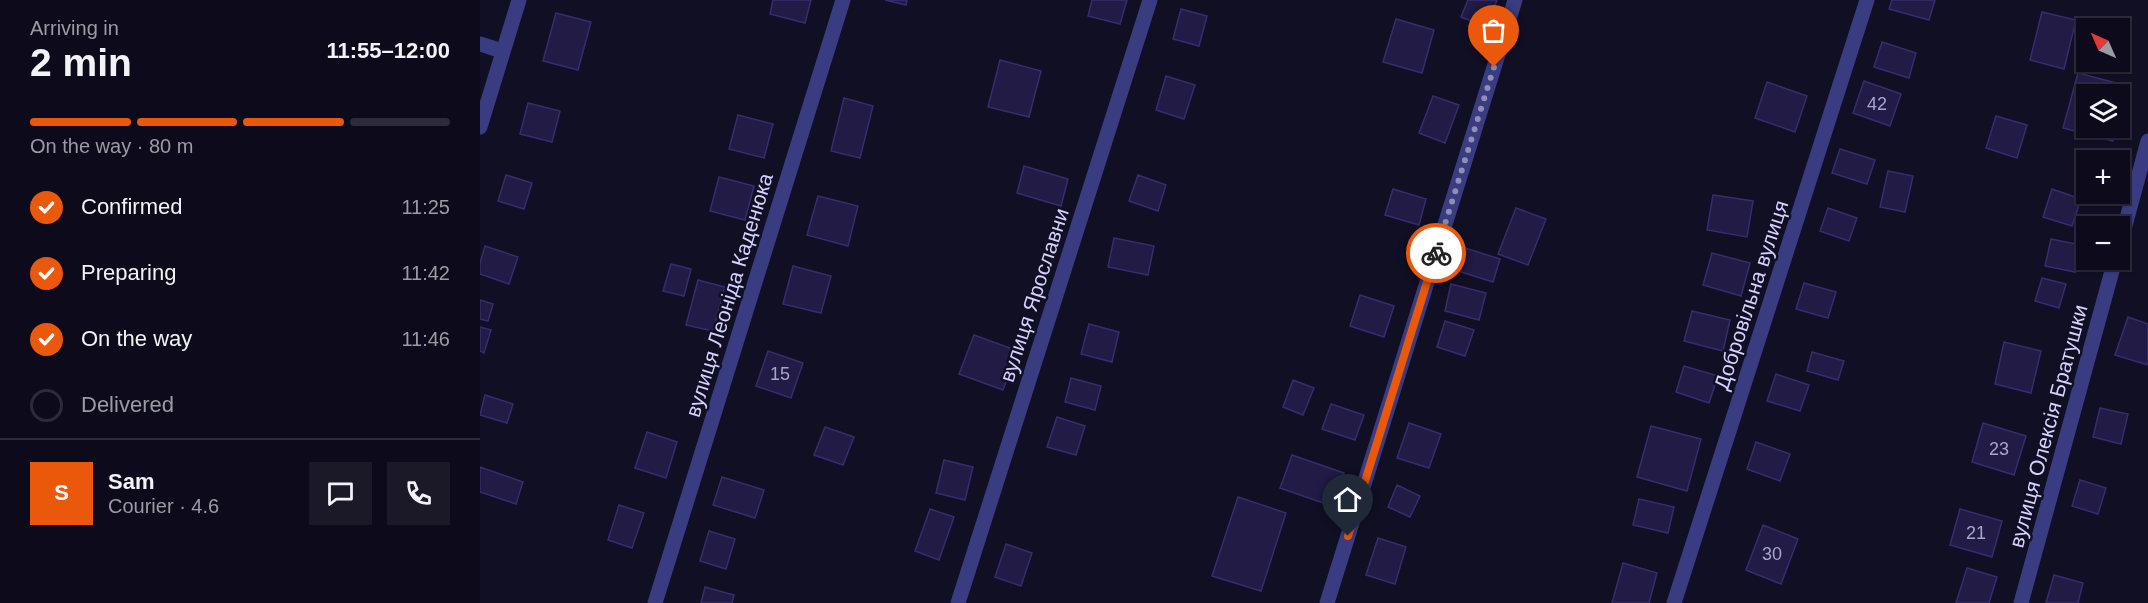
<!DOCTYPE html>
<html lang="en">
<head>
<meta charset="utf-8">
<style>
  :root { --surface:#0d0b1b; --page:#1b1928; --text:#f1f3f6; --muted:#9a9ba3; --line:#2d2b3a; --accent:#ea580c }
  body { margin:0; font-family:Helvetica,sans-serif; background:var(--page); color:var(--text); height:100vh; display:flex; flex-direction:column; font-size:22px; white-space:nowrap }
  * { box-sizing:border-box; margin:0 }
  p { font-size:20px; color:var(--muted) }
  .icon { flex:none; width:33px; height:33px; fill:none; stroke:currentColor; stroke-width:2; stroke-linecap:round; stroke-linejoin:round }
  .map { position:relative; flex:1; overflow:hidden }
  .drawer { display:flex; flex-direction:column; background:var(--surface); width:480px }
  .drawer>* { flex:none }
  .needle { width:39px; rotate:315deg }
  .buttons { position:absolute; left:1596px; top:18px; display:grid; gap:12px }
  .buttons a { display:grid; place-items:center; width:54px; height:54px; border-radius:0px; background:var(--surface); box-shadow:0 2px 4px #0004,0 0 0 2px var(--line); font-size:30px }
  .pin { position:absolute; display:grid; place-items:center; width:51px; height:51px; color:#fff; margin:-62px -26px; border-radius:50% 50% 50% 0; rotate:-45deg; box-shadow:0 0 6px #0007 }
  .pin .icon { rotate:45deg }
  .courier { position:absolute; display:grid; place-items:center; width:60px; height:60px; margin:-30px; border:4px solid #ea580c; border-radius:50%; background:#fff; color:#222; box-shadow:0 2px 8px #0007 }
  .overview em { font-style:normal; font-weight:800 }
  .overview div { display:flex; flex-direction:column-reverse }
  .overview { display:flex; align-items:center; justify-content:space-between; height:102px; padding:0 30px }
  h1 { font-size:39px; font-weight:800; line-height:45px }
  .bar { display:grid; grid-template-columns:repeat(4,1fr); gap:9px 6px; align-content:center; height:72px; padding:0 30px }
  .bar i { height:8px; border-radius:4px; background:var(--line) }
  .bar .current { background:var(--accent) }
  .bar p { grid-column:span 4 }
  .line { display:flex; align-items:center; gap:15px; padding:0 30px; border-top:2px solid var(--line) }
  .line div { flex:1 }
  .round { display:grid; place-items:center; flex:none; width:63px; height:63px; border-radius:0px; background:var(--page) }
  ol { padding:0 30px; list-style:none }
  li { display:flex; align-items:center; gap:18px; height:66px }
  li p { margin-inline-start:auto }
  li .icon { padding:6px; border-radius:50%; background:var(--accent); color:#fff; stroke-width:4 }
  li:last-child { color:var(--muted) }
  li i { width:33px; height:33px; border:3px solid var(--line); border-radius:50% }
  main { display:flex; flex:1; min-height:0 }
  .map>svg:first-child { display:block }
  .building { fill:#211b45; stroke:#362d70; stroke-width:1.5 }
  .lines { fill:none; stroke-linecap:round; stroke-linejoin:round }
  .minor { stroke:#3a3c82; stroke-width:15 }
  .done { stroke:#908eb2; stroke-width:6; stroke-dasharray:0 10.8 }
  .route { stroke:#ea580c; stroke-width:8 }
  .labels { text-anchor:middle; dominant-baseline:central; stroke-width:5; stroke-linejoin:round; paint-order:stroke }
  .number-label { font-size:18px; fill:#a8a4d0 }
  .street-label { font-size:21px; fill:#d5d2fe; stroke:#110f24 }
</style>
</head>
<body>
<main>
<section class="drawer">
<div class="overview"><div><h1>2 min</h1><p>Arriving in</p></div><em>11:55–12:00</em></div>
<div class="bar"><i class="current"></i><i class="current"></i><i class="current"></i><i></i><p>On the way · 80 m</p></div>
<ol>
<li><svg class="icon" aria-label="check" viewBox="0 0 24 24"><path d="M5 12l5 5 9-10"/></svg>Confirmed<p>11:25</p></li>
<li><svg class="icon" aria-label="check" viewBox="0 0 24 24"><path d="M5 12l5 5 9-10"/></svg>Preparing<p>11:42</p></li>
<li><svg class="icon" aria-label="check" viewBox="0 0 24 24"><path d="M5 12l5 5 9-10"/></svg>On the way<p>11:46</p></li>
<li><i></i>Delivered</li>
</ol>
<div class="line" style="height:108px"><b class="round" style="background:var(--accent);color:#fff">S</b><div><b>Sam</b><p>Courier · 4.6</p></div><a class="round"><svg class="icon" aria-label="chat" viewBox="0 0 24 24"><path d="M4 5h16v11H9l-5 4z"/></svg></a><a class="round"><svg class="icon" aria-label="phone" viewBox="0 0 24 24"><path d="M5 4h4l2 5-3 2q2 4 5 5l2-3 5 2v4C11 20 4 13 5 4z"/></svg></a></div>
</section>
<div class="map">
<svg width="1668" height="603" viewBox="0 0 1668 603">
  <rect width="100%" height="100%" fill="#110f24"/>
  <path class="building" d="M 293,0 L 331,0 L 325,23 L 290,14 Z
    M 405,0 L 427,0 L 426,5 Z
    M 612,0 L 647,0 L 640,24 L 608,16 Z
    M 988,0 L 1017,0 L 1007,27 L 981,17 Z
    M 1412,0 L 1455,0 L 1449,20 L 1409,9 Z
    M 701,9 L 727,16 L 719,46 L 693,39 Z
    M 1562,12 L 1596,20 L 1584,69 L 1550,60 Z
    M 76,13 L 111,22 L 98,70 L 63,61 Z
    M 916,19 L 954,30 L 942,73 L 903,62 Z
    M 1402,42 L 1436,53 L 1429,78 L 1394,67 Z
    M 520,60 L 561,71 L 549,117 L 508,107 Z
    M 1598,73 L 1648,86 L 1640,117 L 1640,94 L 1606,94 L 1606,128 L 1637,128 L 1633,141 L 1583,128 Z
    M 686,76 L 715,85 L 704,119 L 676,110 Z
    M 1384,81 L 1421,94 L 1410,126 L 1373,113 Z
    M 1287,82 L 1327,96 L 1315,132 L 1275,118 Z
    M 953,96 L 979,105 L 965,143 L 939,133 Z
    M 364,98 L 393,106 L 380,158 L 351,151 Z
    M 48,103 L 80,111 L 72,142 L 40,134 Z
    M 258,115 L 293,124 L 284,158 L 249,149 Z
    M 1516,116 L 1547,125 L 1537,158 L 1506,148 Z
    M 1360,149 L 1395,160 L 1387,184 L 1352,173 Z
    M 544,166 L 588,179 L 581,206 L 537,193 Z
    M 1408,171 L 1433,176 L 1425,212 L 1400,207 Z
    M 26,175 L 52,183 L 44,209 L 18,201 Z
    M 658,175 L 686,185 L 678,211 L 649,201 Z
    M 239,177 L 274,186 L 265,220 L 230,211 Z
    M 913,189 L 946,199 L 939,225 L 905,215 Z
    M 1572,189 L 1601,199 L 1592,226 L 1563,217 Z
    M 1233,195 L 1273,201 L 1267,237 L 1227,230 Z
    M 338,196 L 378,206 L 368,246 L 327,235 Z
    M 1036,208 L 1066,219 L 1048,265 L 1018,254 Z
    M 1348,208 L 1377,218 L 1369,241 L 1340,231 Z
    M 634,238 L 674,246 L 668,275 L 628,267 Z
    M 1571,239 L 1601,245 L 1595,272 L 1565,266 Z
    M 5,246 L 38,257 L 29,284 L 0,274 L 0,263 Z
    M 985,248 L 1020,259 L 1013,282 L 978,271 Z
    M 1232,253 L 1270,263 L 1261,296 L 1223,285 Z
    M 191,264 L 211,269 L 204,296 L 183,291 Z
    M 313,266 L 351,276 L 341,313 L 303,304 Z
    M 1562,278 L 1586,284 L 1579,308 L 1555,301 Z
    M 218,280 L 245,287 L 233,331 L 206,325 Z
    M 1324,283 L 1356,292 L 1348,318 L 1316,309 Z
    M 971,284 L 1006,293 L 999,320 L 965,311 Z
    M 880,295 L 914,306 L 904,337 L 870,326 Z
    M 0,300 L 13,304 L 8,321 L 0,319 Z
    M 1212,311 L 1250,320 L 1243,351 L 1204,341 Z
    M 1648,317 L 1668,324 L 1668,365 L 1635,355 Z
    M 965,321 L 994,330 L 985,356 L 957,347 Z
    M 609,324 L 639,332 L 632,362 L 601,354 Z
    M 0,327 L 11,330 L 4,353 L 0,351 Z
    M 494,335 L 538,351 L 523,390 L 479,374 Z
    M 1524,342 L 1561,351 L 1551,393 L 1515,384 Z
    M 288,351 L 323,363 L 311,398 L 276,386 Z
    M 1332,352 L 1364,361 L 1358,380 L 1327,371 Z
    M 1204,366 L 1238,376 L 1229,403 L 1196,392 Z
    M 1296,374 L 1329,385 L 1320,411 L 1287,401 Z
    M 591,378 L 621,386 L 615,410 L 585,402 Z
    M 813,380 L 834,388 L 823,415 L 803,407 Z
    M 5,395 L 33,404 L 27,423 L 0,415 Z
    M 851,404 L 884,415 L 875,440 L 842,429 Z
    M 1620,408 L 1648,414 L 1641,444 L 1613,437 Z
    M 577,417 L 605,426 L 596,455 L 567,447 Z
    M 929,423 L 961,434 L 949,468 L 917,458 Z
    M 1503,423 L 1546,436 L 1534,475 L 1492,462 Z
    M 1171,426 L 1221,439 L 1207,491 L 1157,477 Z
    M 345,427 L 374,437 L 363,465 L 334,455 Z
    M 167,432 L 197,442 L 186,478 L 155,468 Z
    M 1276,442 L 1310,454 L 1300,481 L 1267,469 Z
    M 812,455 L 864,473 L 852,506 L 800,488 Z
    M 464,460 L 493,467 L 485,500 L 456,493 Z
    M 0,467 L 43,482 L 36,504 L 0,492 Z
    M 242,477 L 284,490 L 275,518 L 233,505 Z
    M 1600,480 L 1626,488 L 1618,514 L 1592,506 Z
    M 917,485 L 940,496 L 930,517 L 908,507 Z
    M 758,497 L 806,513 L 781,591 L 732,576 Z
    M 1159,499 L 1194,507 L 1188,533 L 1153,525 Z
    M 139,505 L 164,513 L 152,548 L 128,540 Z
    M 450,509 L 474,517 L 459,560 L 435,551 Z
    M 1480,509 L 1522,521 L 1512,557 L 1470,545 Z
    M 1283,525 L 1318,539 L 1301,584 L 1266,570 Z
    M 229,531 L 255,539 L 246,569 L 220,561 Z
    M 898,538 L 926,547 L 915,584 L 886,575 Z
    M 526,544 L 552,553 L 541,586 L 515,577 Z
    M 1143,563 L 1177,573 L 1169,603 L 1132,603 Z
    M 1487,568 L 1517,577 L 1509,603 L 1476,603 Z
    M 1574,575 L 1603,583 L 1598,603 L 1566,603 Z
    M 225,587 L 254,595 L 252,603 L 221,603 Z"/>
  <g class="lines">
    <path class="minor" d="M 0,44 L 22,51
      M 0,127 L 39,0
      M 1640,244 L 1668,141
      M 175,603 L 363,0
      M 478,603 L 670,0
      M 847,603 L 1035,0
      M 1194,603 L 1387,0
      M 1541,603 L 1635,260"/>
  </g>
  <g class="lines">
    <path class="done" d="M 956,253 L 1014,67"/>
    <path class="route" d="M 868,536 L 956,253"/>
  </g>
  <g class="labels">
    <g class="number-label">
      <text x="1397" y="104">42</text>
      <text x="300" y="374">15</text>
      <text x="1519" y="449">23</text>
      <text x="1496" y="533">21</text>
      <text x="1292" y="554">30</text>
    </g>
    <g class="street-label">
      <text transform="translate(249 295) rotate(-73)">вулиця Леоніда Каденюка</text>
      <text transform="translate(554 295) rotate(-72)">вулиця Ярославни</text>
      <text transform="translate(1271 295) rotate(-72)">Добровільна вулиця</text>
      <text transform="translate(1568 426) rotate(-75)">вулиця Олексія Братушки</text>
    </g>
  </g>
</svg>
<div class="buttons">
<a><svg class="needle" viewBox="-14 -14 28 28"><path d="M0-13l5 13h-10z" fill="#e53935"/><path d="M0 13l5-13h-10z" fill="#9a9ba3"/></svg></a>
<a><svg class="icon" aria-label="layers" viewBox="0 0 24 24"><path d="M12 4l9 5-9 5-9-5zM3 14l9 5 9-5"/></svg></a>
<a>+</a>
<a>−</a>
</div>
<div class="pin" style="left:1014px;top:67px;background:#ea580c"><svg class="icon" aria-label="bag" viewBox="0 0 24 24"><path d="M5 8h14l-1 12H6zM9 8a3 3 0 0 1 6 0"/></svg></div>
<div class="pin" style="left:868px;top:536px;background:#1f2937"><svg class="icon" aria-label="home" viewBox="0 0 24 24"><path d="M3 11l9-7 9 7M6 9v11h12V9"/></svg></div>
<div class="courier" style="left:956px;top:253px"><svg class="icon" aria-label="bike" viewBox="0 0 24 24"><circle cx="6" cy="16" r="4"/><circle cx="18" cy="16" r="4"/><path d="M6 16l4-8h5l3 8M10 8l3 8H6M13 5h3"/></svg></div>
</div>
</main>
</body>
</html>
